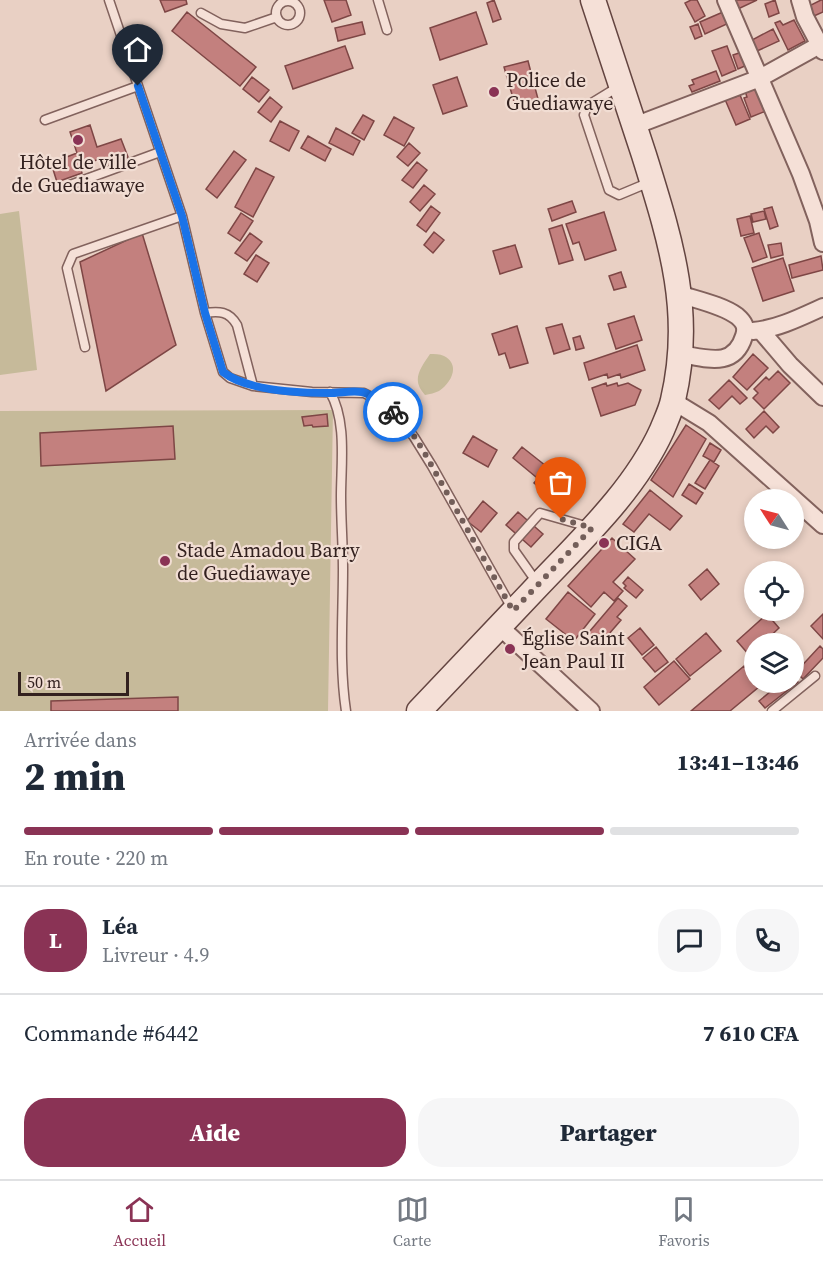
<!DOCTYPE html>
<html lang="fr">
<head>
<meta charset="utf-8">
<style>
  :root { --surface:#fff; --page:#f6f6f7; --text:#1f2937; --muted:#747a83; --line:#e0e1e3; --accent:#8a3355 }
  body { margin:0; font-family:"Source Serif 4",serif; background:var(--page); color:var(--text); height:100vh; display:flex; flex-direction:column; font-size:22px; white-space:nowrap }
  * { box-sizing:border-box; margin:0 }
  p { font-size:20px; color:var(--muted) }
  .icon { flex:none; width:33px; height:33px; fill:none; stroke:currentColor; stroke-width:2; stroke-linecap:round; stroke-linejoin:round }
  .map { position:relative; height:711px; overflow:hidden }
  .details { display:flex; flex-direction:column; background:var(--surface); flex:1 }
  .details>* { flex:none }
  .needle { width:39px; rotate:306deg }
  .fabs { position:absolute; left:744px; top:489px; display:grid; gap:12px }
  .fabs a { display:grid; place-items:center; width:60px; height:60px; border-radius:50%; background:var(--surface); box-shadow:0 3px 9px #0003; font-size:30px }
  .scale { position:absolute; left:18px; bottom:15px; width:111px; box-sizing:border-box; padding-left:6px; border:3px solid #33211f; border-top:0; font-size:16px; line-height:21px; white-space:nowrap; color:#33211f; -webkit-text-stroke:4px #f1ddd3; paint-order:stroke }
  .pin { position:absolute; display:grid; place-items:center; width:51px; height:51px; color:#fff; margin:-62px -26px; border-radius:50% 50% 50% 0; rotate:-45deg; box-shadow:0 0 6px #0007 }
  .pin .icon { rotate:45deg }
  .courier { position:absolute; display:grid; place-items:center; width:60px; height:60px; margin:-30px; border:4px solid #1a73e8; border-radius:50%; background:#fff; color:#222; box-shadow:0 2px 8px #0007 }
  .headline em { font-style:normal; font-weight:800 }
  .headline div { display:flex; flex-direction:column-reverse }
  .headline { display:flex; align-items:center; justify-content:space-between; height:102px; padding:0 24px }
  h1 { font-size:39px; font-weight:800; line-height:45px }
  .bar { display:grid; grid-template-columns:repeat(4,1fr); gap:9px 6px; align-content:center; height:72px; padding:0 24px }
  .bar i { height:8px; border-radius:4px; background:var(--line) }
  .bar .active { background:var(--accent) }
  .bar p { grid-column:span 4 }
  .line { display:flex; align-items:center; gap:15px; padding:0 24px; border-top:2px solid var(--line) }
  .line div { flex:1 }
  .round { display:grid; place-items:center; flex:none; width:63px; height:63px; border-radius:24px; background:var(--page) }
  .cta { display:flex; gap:12px; margin-top:auto; padding:12px 24px }
  .cta a { flex:1; height:69px; border-radius:24px; background:var(--accent); color:#fff; font-size:24px; font-weight:800; line-height:69px; text-align:center }
  .cta a+a { background:var(--page); color:var(--text) }
  .dock { display:flex; justify-content:space-around; align-items:center; height:84px; border-top:2px solid var(--line); background:var(--surface); font-size:16px; color:var(--muted) }
  .dock a { display:grid; justify-items:center; gap:3px }
  .dock .active { color:var(--accent) }
  .map>svg:first-child { display:block }
  .green { fill:#c6ba9a }
  .building { fill:#c3807e; stroke:#7e4645; stroke-width:1.5 }
  .lines { fill:none; stroke-linecap:round; stroke-linejoin:round }
  .lane-casing { stroke:#82625d; stroke-width:11 }
  .street-casing { stroke:#82625d; stroke-width:20 }
  .secondary-casing { stroke:#634440; stroke-width:27 }
  .lane { stroke:#f5e0d7; stroke-width:8 }
  .street { stroke:#f5e0d7; stroke-width:16 }
  .secondary { stroke:#f5e0d7; stroke-width:24 }
  .done { stroke:#735e59; stroke-width:6; stroke-dasharray:0 10.8 }
  .route { stroke:#1a73e8; stroke-width:8 }
  .poi-dot { fill:#8a3355; stroke:#f1ddd3; stroke-width:2 }
  .labels { text-anchor:middle; dominant-baseline:central; stroke-width:4.5; stroke-linejoin:round; paint-order:stroke }
  .poi-label { font-size:20px; fill:#33211f; stroke:#f1ddd3; text-anchor:start }
</style>
</head>
<body>
<div class="map">
<svg width="823" height="711" viewBox="0 0 823 711">
  <rect width="100%" height="100%" fill="#e9d0c4"/>
  <path class="green" d="M 19,211 L 37,370 L 0,375 L 0,214 Z
    M 430,354 C 434,354 440,354 444,356 C 461,365 451,383 439,391 C 435,393 430,394 425,395 C 411,380 420,369 430,354 Z
    M 333,410 L 328,711 L 0,711 L 0,411 Z"/>
  <path class="building" d="M 160,0 L 186,0 L 187,4 L 165,12 Z
    M 324,0 L 346,0 L 351,15 L 332,22 Z
    M 494,0 L 501,19 L 493,22 L 487,3 Z
    M 691,0 L 697,0 L 705,16 L 695,22 L 685,3 Z
    M 734,0 L 757,0 L 738,9 Z
    M 775,0 L 779,13 L 769,17 L 765,4 Z
    M 821,0 L 823,0 L 823,12 L 814,16 L 809,6 Z
    M 187,12 L 256,67 L 240,86 L 172,31 Z
    M 476,12 L 487,44 L 440,60 L 430,28 Z
    M 723,12 L 729,23 L 705,34 L 700,22 Z
    M 794,20 L 805,41 L 788,50 L 775,23 L 780,21 L 783,25 Z
    M 362,22 L 365,34 L 338,41 L 335,28 Z
    M 698,24 L 702,36 L 695,39 L 690,27 Z
    M 773,29 L 779,41 L 757,51 L 752,40 Z
    M 345,46 L 353,68 L 293,89 L 285,66 Z
    M 727,46 L 736,70 L 722,76 L 712,51 Z
    M 742,52 L 747,65 L 738,69 L 733,55 Z
    M 528,61 L 538,99 L 515,105 L 504,67 Z
    M 716,71 L 720,81 L 692,92 L 689,86 L 694,84 L 692,80 Z
    M 252,77 L 269,90 L 259,102 L 243,89 Z
    M 457,77 L 467,106 L 443,114 L 433,85 Z
    M 755,84 L 766,111 L 751,117 L 744,98 L 747,97 L 744,88 Z
    M 733,92 L 735,97 L 740,95 L 750,119 L 736,125 L 724,97 Z
    M 270,97 L 282,107 L 271,122 L 258,112 Z
    M 363,115 L 374,121 L 364,140 L 352,133 Z
    M 394,117 L 414,128 L 404,146 L 384,135 Z
    M 280,121 L 299,131 L 289,151 L 270,141 Z
    M 90,125 L 97,147 L 121,139 L 128,157 L 105,165 L 102,158 L 80,166 L 82,173 L 57,182 L 51,163 L 77,153 L 70,132 Z
    M 336,128 L 360,141 L 353,155 L 329,143 Z
    M 308,136 L 331,149 L 325,161 L 301,148 Z
    M 409,143 L 420,153 L 408,166 L 397,157 Z
    M 234,151 L 246,160 L 217,198 L 206,189 Z
    M 417,162 L 427,170 L 413,188 L 402,180 Z
    M 256,168 L 274,177 L 253,217 L 235,207 Z
    M 424,185 L 435,194 L 420,211 L 410,202 Z
    M 572,201 L 576,212 L 552,221 L 548,209 Z
    M 431,206 L 440,213 L 426,232 L 417,225 Z
    M 772,207 L 778,226 L 770,229 L 764,209 Z
    M 764,211 L 766,219 L 753,222 L 751,214 Z
    M 604,212 L 616,250 L 585,260 L 579,242 L 573,244 L 566,224 Z
    M 241,213 L 253,221 L 240,241 L 228,233 Z
    M 750,216 L 754,233 L 741,236 L 737,219 Z
    M 562,225 L 573,260 L 559,264 L 549,229 Z
    M 434,232 L 444,240 L 433,253 L 424,245 Z
    M 142,233 L 176,345 L 106,391 L 80,262 Z
    M 250,233 L 262,242 L 247,261 L 235,253 Z
    M 759,233 L 767,257 L 753,262 L 744,238 Z
    M 781,243 L 783,255 L 771,258 L 768,245 Z
    M 515,245 L 522,267 L 500,274 L 493,251 Z
    M 256,255 L 269,263 L 257,282 L 244,274 Z
    M 821,256 L 823,270 L 792,278 L 789,265 Z
    M 783,258 L 794,291 L 763,301 L 752,268 Z
    M 621,272 L 626,287 L 614,290 L 609,276 Z
    M 634,316 L 642,340 L 616,349 L 608,324 Z
    M 562,324 L 570,349 L 554,354 L 546,328 Z
    M 517,326 L 528,363 L 510,368 L 505,353 L 499,355 L 492,334 Z
    M 580,336 L 584,348 L 576,350 L 573,338 Z
    M 637,345 L 645,370 L 621,378 L 620,374 L 608,378 L 607,374 L 589,380 L 584,363 Z
    M 753,354 L 768,368 L 747,390 L 733,377 Z
    M 778,371 L 790,383 L 764,409 L 753,398 L 758,393 L 754,389 L 766,377 L 769,380 Z
    M 729,380 L 747,398 L 740,404 L 732,396 L 719,409 L 709,400 Z
    M 606,383 L 607,386 L 617,383 L 618,386 L 628,383 L 641,390 L 635,405 L 601,416 L 592,388 Z
    M 764,411 L 779,427 L 773,433 L 766,426 L 754,438 L 746,429 Z
    M 327,414 L 328,426 L 313,427 L 312,425 L 304,426 L 302,417 Z
    M 686,425 L 706,439 L 673,497 L 651,480 Z
    M 173,426 L 175,459 L 41,466 L 40,433 Z
    M 473,436 L 497,450 L 488,467 L 463,453 Z
    M 710,443 L 721,450 L 714,462 L 703,456 Z
    M 522,447 L 546,466 L 536,477 L 513,458 Z
    M 710,460 L 719,466 L 705,489 L 695,483 Z
    M 549,466 L 575,489 L 560,506 L 534,483 Z
    M 689,484 L 703,493 L 696,504 L 682,495 Z
    M 650,490 L 682,516 L 670,530 L 649,514 L 634,532 L 623,524 Z
    M 483,501 L 497,513 L 481,532 L 467,521 Z
    M 518,512 L 543,534 L 531,547 L 506,525 Z
    M 612,538 L 635,559 L 613,582 L 623,591 L 614,601 L 604,592 L 591,607 L 568,586 Z
    M 707,569 L 719,584 L 701,600 L 689,585 Z
    M 628,577 L 643,590 L 636,598 L 624,588 L 626,586 L 623,583 Z
    M 568,592 L 595,614 L 574,641 L 546,619 Z
    M 618,598 L 627,606 L 617,617 L 621,620 L 602,642 L 598,639 L 593,646 L 584,638 Z
    M 767,614 L 779,628 L 762,644 L 754,644 L 754,650 L 749,655 L 737,641 Z
    M 823,614 L 823,639 L 811,626 Z
    M 640,628 L 654,645 L 642,655 L 628,638 Z
    M 706,633 L 721,651 L 690,676 L 676,659 Z
    M 820,646 L 823,649 L 823,658 L 803,679 L 796,672 Z
    M 656,647 L 668,662 L 655,672 L 643,658 Z
    M 674,661 L 690,679 L 659,705 L 644,687 Z
    M 744,666 L 754,679 L 754,682 L 758,682 L 760,686 L 730,711 L 691,711 Z
    M 794,676 L 798,682 L 765,708 L 759,701 L 782,682 L 794,682 Z
    M 178,697 L 178,711 L 51,711 L 51,701 Z"/>
  <g class="lines">
    <g class="lane-casing">
      <path id="lane" d="M 109,0 L 182,216 L 205,313 L 223,372 L 230,378 L 253,386
        M 378,0 L 387,30
        M276 13a12 12 0 1 1 24 0a12 12 0 1 1-24 0Z
        M 201,13 L 221,24 L 245,28 L 277,17
        M 618,87 L 587,106 L 584,115 L 609,190 L 619,195 L 650,182
        M 45,120 L 138,86
        M 70,185 L 160,152
        M 205,313 C 219,311 229,311 237,325 L 253,386 L 312,392 L 364,393 L 383,403 L 398,416 L 414,437 L 432,466 L 513,610
        M 85,347 L 67,268 L 73,254 L 182,216
        M 330,392 C 347,421 341,464 341,496 C 341,520 343,545 343,569 C 343,617 339,664 346,711
        M 538,584 L 514,550 L 514,542 L 540,513 L 589,527
        M 772,711 L 815,676"/>
    </g>
    <g class="street-casing">
      <path id="street" d="M 726,0 L 801,174 L 818,221 L 823,243
        M 800,0 L 805,17 L 823,51
        M 634,126 L 760,78 L 823,43
        M 679,294 C 697,300 722,305 737,316 C 744,322 747,327 744,336 C 734,369 706,358 680,354
        M 753,331 C 777,329 801,317 823,307
        M 761,331 L 790,365 L 823,397
        M 673,401 L 709,423 L 823,525
        M 499,626 L 591,711"/>
    </g>
    <g class="secondary-casing">
      <path id="secondary" d="M 419,711 C 457,671 494,632 532,592 C 578,543 634,492 662,430 C 666,420 671,410 673,400 C 694,311 670,239 644,155 C 627,103 610,52 593,0"/>
    </g>
    <use href="#lane" class="lane"/>
    <use href="#street" class="street"/>
    <use href="#secondary" class="secondary"/>
  </g>
  <g class="lines">
    <path class="done" d="M 393,412 L 414,436 L 424,452 L 513,611 L 592,528 L 561,519"/>
    <path class="route" d="M 138,86 L 182,216 L 205,313 L 223,372 C 247,391 299,393 330,393 C 340,393 352,390 362,392 C 374,395 385,405 393,412"/>
  </g>
  <g class="poi-dot">
    <circle cx="494" cy="92" r="6"/>
    <circle cx="78" cy="140" r="6"/>
    <circle cx="604" cy="543" r="6"/>
    <circle cx="165" cy="561" r="6"/>
    <circle cx="510" cy="649" r="6"/>
  </g>
  <g class="labels">
    <g class="poi-label">
      <text x="506" y="80">Police de<tspan x="506" dy="23">Guediawaye</tspan></text>
      <text x="78" y="162" text-anchor="middle">Hôtel de ville<tspan x="78" dy="23">de Guediawaye</tspan></text>
      <text x="616" y="543">CIGA</text>
      <text x="177" y="550">Stade Amadou Barry<tspan x="177" dy="23">de Guediawaye</tspan></text>
      <text x="522" y="638">Église Saint<tspan x="522" dy="23">Jean Paul II</tspan></text>
    </g>
  </g>
</svg>
<div class="fabs">
<a><svg class="needle" viewBox="-14 -14 28 28"><path d="M0-13l5 13h-10z" fill="#e53935"/><path d="M0 13l5-13h-10z" fill="#747a83"/></svg></a>
<a><svg class="icon" aria-label="locate" viewBox="0 0 24 24"><circle cx="12" cy="12" r="6"/><path d="M12 2v4M12 18v4M2 12h4M18 12h4"/></svg></a>
<a><svg class="icon" aria-label="layers" viewBox="0 0 24 24"><path d="M12 4l9 5-9 5-9-5zM3 14l9 5 9-5"/></svg></a>
</div>
<div class="scale">50 m</div>
<div class="pin" style="left:561px;top:519px;background:#ea580c"><svg class="icon" aria-label="bag" viewBox="0 0 24 24"><path d="M5 8h14l-1 12H6zM9 8a3 3 0 0 1 6 0"/></svg></div>
<div class="pin" style="left:138px;top:86px;background:#1f2937"><svg class="icon" aria-label="home" viewBox="0 0 24 24"><path d="M3 11l9-7 9 7M6 9v11h12V9"/></svg></div>
<div class="courier" style="left:393px;top:412px"><svg class="icon" aria-label="bike" viewBox="0 0 24 24"><circle cx="6" cy="16" r="4"/><circle cx="18" cy="16" r="4"/><path d="M6 16l4-8h5l3 8M10 8l3 8H6M13 5h3"/></svg></div>
</div>
<section class="details">
<div class="headline"><div><h1>2 min</h1><p>Arrivée dans</p></div><em>13:41–13:46</em></div>
<div class="bar"><i class="active"></i><i class="active"></i><i class="active"></i><i></i><p>En route · 220 m</p></div>
<div class="line" style="height:108px"><b class="round" style="background:var(--accent);color:#fff">L</b><div><b>Léa</b><p>Livreur · 4.9</p></div><a class="round"><svg class="icon" aria-label="chat" viewBox="0 0 24 24"><path d="M4 5h16v11H9l-5 4z"/></svg></a><a class="round"><svg class="icon" aria-label="phone" viewBox="0 0 24 24"><path d="M5 4h4l2 5-3 2q2 4 5 5l2-3 5 2v4C11 20 4 13 5 4z"/></svg></a></div>
<div class="line" style="height:78px"><div>Commande #6442</div><b>7 610 CFA</b></div>
<div class="cta"><a>Aide</a><a>Partager</a></div>
</section>
<nav class="dock">
<a class="active"><svg class="icon" aria-label="home" viewBox="0 0 24 24"><path d="M3 11l9-7 9 7M6 9v11h12V9"/></svg>Accueil</a>
<a><svg class="icon" aria-label="map" viewBox="0 0 24 24"><path d="M3 6l6-2 6 2 6-2v14l-6 2-6-2-6 2zM9 4v14M15 6v14"/></svg>Carte</a>
<a><svg class="icon" aria-label="saved" viewBox="0 0 24 24"><path d="M7 4h10v16l-5-4-5 4z"/></svg>Favoris</a>
</nav>
</body>
</html>
